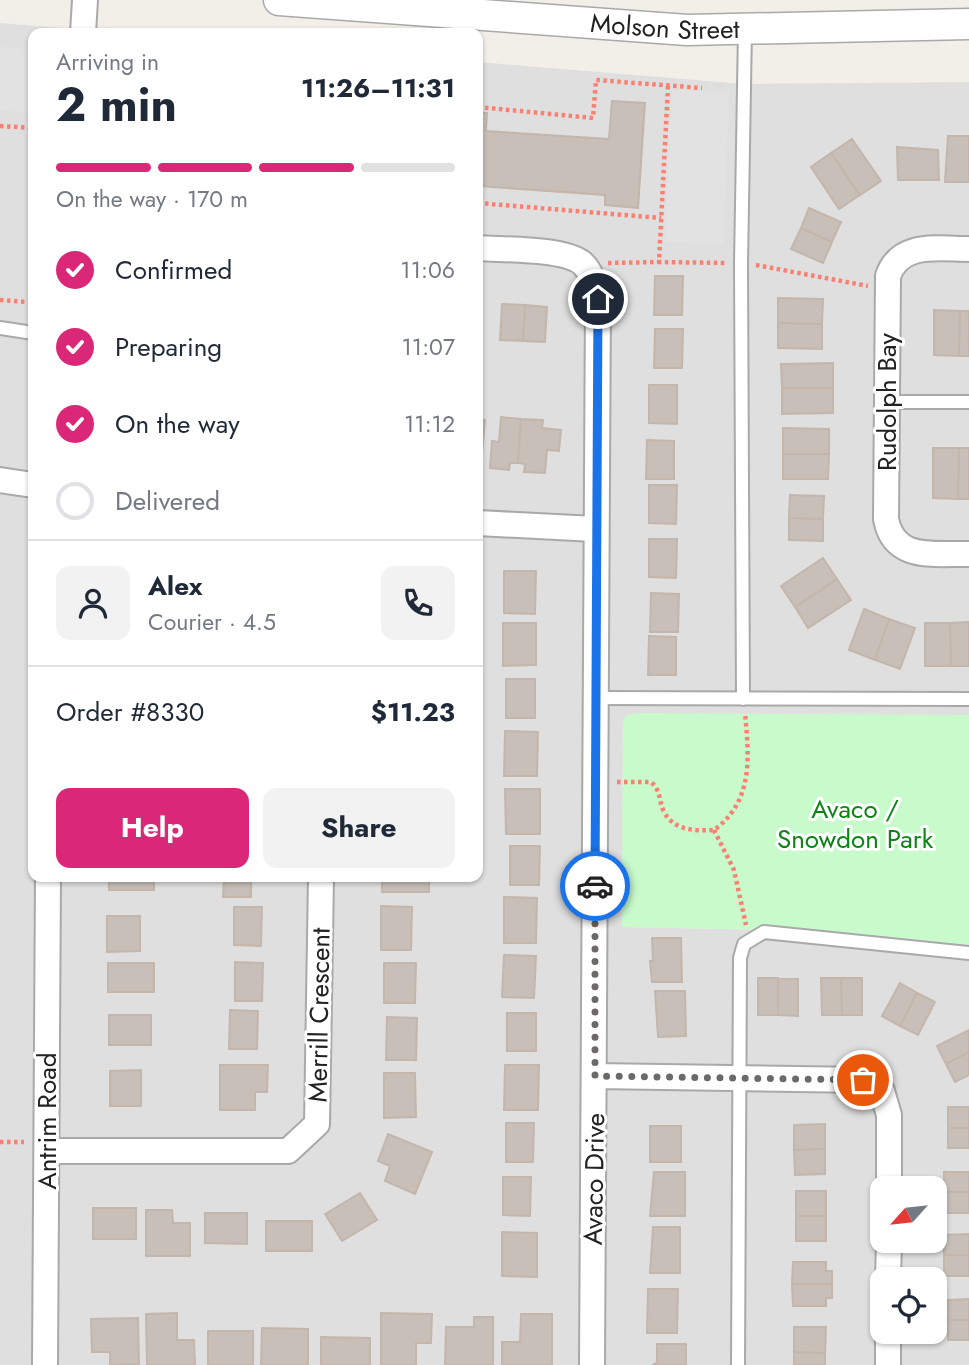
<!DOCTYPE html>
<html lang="en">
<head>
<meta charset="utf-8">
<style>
  :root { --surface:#fff; --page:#f2f2f3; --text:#1f2937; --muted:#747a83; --line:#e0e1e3; --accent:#db2777 }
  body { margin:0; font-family:Jost,sans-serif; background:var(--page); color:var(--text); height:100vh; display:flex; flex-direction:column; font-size:26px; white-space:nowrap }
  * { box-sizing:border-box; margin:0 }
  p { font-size:23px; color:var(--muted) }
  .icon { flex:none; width:38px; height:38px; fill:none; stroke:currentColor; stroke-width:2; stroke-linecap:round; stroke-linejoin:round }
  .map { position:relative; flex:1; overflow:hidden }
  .drawer { position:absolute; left:28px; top:28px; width:455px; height:854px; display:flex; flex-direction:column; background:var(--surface); border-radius:14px; box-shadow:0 2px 5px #0004 }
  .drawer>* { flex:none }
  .needle { width:46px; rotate:243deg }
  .buttons { position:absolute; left:870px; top:1176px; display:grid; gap:14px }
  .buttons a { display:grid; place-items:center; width:77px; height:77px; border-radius:14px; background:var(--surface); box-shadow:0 2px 5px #0004; font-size:35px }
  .pin { position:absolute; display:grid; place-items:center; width:60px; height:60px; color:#fff; margin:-30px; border:4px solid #fff; border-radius:50%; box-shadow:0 2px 7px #0007 }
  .courier { position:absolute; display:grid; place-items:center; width:70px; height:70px; margin:-35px; border:5px solid #1a73e8; border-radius:50%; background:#fff; color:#222; box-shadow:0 2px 9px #0007 }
  .summary em { font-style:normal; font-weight:700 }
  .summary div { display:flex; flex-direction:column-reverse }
  .summary { display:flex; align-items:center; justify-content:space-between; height:119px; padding:0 28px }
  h1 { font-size:46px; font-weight:700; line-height:52px }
  .bar { display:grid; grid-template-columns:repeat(4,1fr); gap:10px 7px; align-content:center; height:84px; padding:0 28px }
  .bar i { height:9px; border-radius:5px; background:var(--line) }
  .bar .selected { background:var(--accent) }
  .bar p { grid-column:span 4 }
  .line { display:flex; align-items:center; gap:18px; padding:0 28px; border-top:2px solid var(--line) }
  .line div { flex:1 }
  .round { display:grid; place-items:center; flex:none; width:74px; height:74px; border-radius:14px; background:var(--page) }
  ol { padding:0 28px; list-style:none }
  li { display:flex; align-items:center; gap:21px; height:77px }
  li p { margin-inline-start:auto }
  li .icon { padding:7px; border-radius:50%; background:var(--accent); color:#fff; stroke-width:4 }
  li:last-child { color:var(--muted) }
  li i { width:38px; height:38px; border:4px solid var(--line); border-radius:50% }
  .button { display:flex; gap:14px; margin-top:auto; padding:14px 28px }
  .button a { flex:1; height:80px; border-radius:14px; background:var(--accent); color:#fff; font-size:28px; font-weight:700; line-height:80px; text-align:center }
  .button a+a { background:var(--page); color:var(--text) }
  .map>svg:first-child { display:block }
  .residential { fill:#e0dfdf; fill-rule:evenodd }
  .park { fill:#c8facc }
  .parking { fill:#e2e2e2 }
  .building { fill:#c7bfb8; stroke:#c4b6ab; stroke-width:2 }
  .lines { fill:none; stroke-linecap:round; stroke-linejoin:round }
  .service-casing { stroke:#a9a9a9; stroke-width:16 }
  .minor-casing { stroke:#a9a9a9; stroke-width:28 }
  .tertiary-casing { stroke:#a9a9a9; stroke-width:33 }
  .path { stroke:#fa8072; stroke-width:4.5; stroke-dasharray:3.5 3.5; stroke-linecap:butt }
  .service { stroke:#fff; stroke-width:12 }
  .minor { stroke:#fff; stroke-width:24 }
  .tertiary { stroke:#fff; stroke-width:30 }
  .done { stroke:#6b6a68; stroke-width:7; stroke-dasharray:0 12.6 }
  .route { stroke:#1a73e8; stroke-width:9 }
  .labels { text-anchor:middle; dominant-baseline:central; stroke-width:6; stroke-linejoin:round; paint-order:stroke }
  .street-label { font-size:26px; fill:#222; stroke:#fff }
  .park-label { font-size:26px; fill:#0c8416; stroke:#fff }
</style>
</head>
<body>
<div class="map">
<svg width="969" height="1365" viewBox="0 0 969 1365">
  <rect width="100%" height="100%" fill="#f2efe9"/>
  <path class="residential" d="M 0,23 L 122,33 L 33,33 L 33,877 L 478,877 L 478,62 L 744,84 L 969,82 L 969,715 L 627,715 L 623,721 L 622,927 L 825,931 L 969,945 L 969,1365 L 0,1365 ZM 882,1188 L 934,1188 L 934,1241 L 882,1241 ZM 882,1279 L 934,1279 L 934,1332 L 882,1332 Z"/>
  <path class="park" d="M 640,713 L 969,715 L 969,945 L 825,931 L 622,927 L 623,720 L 627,715 Z"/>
  <path class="parking" d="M 0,47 L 33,49 L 31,113 L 0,110 Z
    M 672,90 L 729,93 L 723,244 L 665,242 Z"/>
  <path class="building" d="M 612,101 L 645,103 L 638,208 L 605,205 L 605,195 L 478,186 L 478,192 L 478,113 L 487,113 L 486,131 L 609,139 Z
    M 948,136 L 969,136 L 969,182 L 945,182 Z
    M 852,139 L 881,181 L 860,195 L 831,153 Z
    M 897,147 L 938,150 L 939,180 L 898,180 Z
    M 831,153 L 860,195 L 839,209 L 811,167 Z
    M 809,208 L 841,222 L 832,242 L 801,228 Z
    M 801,228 L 832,242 L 823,263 L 791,249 Z
    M 655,276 L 683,276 L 682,315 L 654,315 Z
    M 778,298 L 823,299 L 822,324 L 778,323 Z
    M 502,304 L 525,305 L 523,341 L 500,340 Z
    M 525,305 L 547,307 L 545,342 L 523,341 Z
    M 934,310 L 960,311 L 959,356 L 934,355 Z
    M 960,311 L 969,311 L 969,356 L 959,356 Z
    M 778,323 L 822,324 L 822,349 L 778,348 Z
    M 655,329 L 683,329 L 682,368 L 654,368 Z
    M 833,363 L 833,388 L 782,388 L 781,364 Z
    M 649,385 L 677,385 L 677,424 L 649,423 Z
    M 782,388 L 833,388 L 833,413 L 782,414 Z
    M 501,417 L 521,419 L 518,463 L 510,463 L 509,470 L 490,468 L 492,441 L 499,442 Z
    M 521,419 L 543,420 L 542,428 L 561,430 L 559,451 L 547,450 L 545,473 L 524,472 L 525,464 L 518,463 Z
    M 478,420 L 485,420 L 481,464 L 478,463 Z
    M 783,428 L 829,429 L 829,454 L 783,454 Z
    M 647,440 L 674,441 L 674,479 L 646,479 Z
    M 933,448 L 959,448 L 958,499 L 933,498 Z
    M 959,448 L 969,448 L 969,499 L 958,499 Z
    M 783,454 L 829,454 L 828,479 L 783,479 Z
    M 649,485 L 677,485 L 676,524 L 649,523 Z
    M 790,495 L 824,496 L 823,519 L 789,518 Z
    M 789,518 L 823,519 L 823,541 L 789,540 Z
    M 649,539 L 677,539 L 676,578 L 649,577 Z
    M 823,558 L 837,579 L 795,607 L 781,586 Z
    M 504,571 L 536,571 L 535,614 L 504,613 Z
    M 837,579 L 851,600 L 808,628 L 795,607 Z
    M 651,593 L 679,594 L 678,632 L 650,632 Z
    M 864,609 L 889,619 L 875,660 L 849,650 Z
    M 889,619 L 915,628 L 900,669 L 875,660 Z
    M 969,622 L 969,666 L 951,666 L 950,623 Z
    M 503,623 L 536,623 L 536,665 L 503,666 Z
    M 925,623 L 950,623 L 951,666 L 925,666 Z
    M 649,636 L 676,637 L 676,675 L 648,675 Z
    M 506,679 L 535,679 L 535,718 L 506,718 Z
    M 505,731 L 538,732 L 537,776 L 504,776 Z
    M 505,789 L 540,789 L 540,834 L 506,834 Z
    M 510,846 L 540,846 L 539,885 L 510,885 Z
    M 109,877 L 154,877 L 154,890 L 109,890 Z
    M 224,877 L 251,877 L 251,897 L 223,897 Z
    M 382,877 L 429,877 L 429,892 L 382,892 Z
    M 504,897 L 537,898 L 536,943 L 504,943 Z
    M 381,906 L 412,907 L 411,950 L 381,950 Z
    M 234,907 L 262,907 L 261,946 L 234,945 Z
    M 107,916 L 140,916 L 140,951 L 107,952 Z
    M 652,938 L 681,938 L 682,982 L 652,982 L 650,961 L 653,961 Z
    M 504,955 L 536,956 L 534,998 L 502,997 Z
    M 235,962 L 263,963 L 262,1001 L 235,1001 Z
    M 108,963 L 154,963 L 154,992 L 108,992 Z
    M 384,963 L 416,963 L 415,1003 L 384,1003 Z
    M 758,978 L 778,978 L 778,1015 L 758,1015 Z
    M 778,978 L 798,979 L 798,1016 L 778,1015 Z
    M 821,978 L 841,978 L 842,1015 L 822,1015 Z
    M 841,978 L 862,978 L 862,1015 L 842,1015 Z
    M 900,983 L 917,993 L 900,1026 L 882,1016 Z
    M 655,991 L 685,991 L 686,1036 L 658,1037 Z
    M 917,993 L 935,1002 L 918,1035 L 900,1026 Z
    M 230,1010 L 258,1011 L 257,1049 L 229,1049 Z
    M 507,1013 L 536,1013 L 536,1051 L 507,1051 Z
    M 109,1015 L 151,1015 L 151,1045 L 109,1045 Z
    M 387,1017 L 417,1018 L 416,1060 L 386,1060 Z
    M 969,1030 L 969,1052 L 946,1064 L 937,1046 Z
    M 969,1052 L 969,1075 L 955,1082 L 946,1064 Z
    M 220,1065 L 268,1065 L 267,1092 L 255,1092 L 255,1110 L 220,1110 Z
    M 505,1065 L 539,1065 L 538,1110 L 504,1110 Z
    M 141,1070 L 141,1106 L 110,1106 L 110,1071 Z
    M 384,1073 L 415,1073 L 416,1117 L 384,1118 Z
    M 948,1107 L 969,1107 L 969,1128 L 948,1128 Z
    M 506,1123 L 534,1123 L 533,1162 L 506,1162 Z
    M 825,1124 L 825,1149 L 794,1150 L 794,1125 Z
    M 650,1126 L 681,1126 L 681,1162 L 650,1162 Z
    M 948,1128 L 969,1128 L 969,1148 L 948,1148 Z
    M 388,1134 L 432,1152 L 415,1194 L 385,1181 L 390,1166 L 378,1161 Z
    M 825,1149 L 825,1174 L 795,1175 L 794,1150 Z
    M 654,1172 L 685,1172 L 685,1216 L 650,1216 Z
    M 944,1172 L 969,1172 L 969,1192 L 944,1192 Z
    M 503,1177 L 531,1177 L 530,1216 L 503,1215 Z
    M 796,1191 L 826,1191 L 826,1216 L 796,1216 Z
    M 944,1192 L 969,1192 L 969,1213 L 944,1213 Z
    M 360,1193 L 377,1220 L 342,1241 L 325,1214 Z
    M 93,1208 L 136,1208 L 136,1239 L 93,1239 Z
    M 146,1210 L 172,1210 L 173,1223 L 190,1223 L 190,1256 L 146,1256 Z
    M 205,1213 L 247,1213 L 247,1244 L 205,1243 Z
    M 796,1216 L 826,1216 L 826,1241 L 796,1241 Z
    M 266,1221 L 312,1221 L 312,1251 L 266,1251 Z
    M 653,1227 L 680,1227 L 680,1273 L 650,1273 Z
    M 502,1232 L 537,1233 L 537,1277 L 502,1276 Z
    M 969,1234 L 969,1255 L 944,1255 L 943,1235 Z
    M 944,1255 L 969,1255 L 969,1276 L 944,1276 Z
    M 793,1262 L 826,1262 L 826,1271 L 832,1271 L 832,1284 L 792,1284 Z
    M 792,1284 L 832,1284 L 832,1298 L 826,1298 L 826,1306 L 793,1306 Z
    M 648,1289 L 678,1289 L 677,1333 L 647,1333 Z
    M 969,1299 L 969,1320 L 948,1320 L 948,1300 Z
    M 177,1313 L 177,1340 L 194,1340 L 195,1365 L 147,1365 L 146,1314 Z
    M 381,1313 L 432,1314 L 431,1343 L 416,1343 L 416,1365 L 381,1365 Z
    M 521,1314 L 552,1314 L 552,1365 L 502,1365 L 502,1342 L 520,1342 Z
    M 474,1317 L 493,1317 L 493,1365 L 445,1365 L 446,1327 L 474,1327 Z
    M 138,1318 L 139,1364 L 110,1365 L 110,1352 L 92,1352 L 91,1319 Z
    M 948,1320 L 969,1320 L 969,1340 L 948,1340 Z
    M 794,1327 L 826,1327 L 825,1353 L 794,1352 Z
    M 262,1328 L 308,1329 L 308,1365 L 261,1365 Z
    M 208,1331 L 253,1331 L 253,1365 L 208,1365 Z
    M 321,1337 L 370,1338 L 370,1365 L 321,1365 Z
    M 657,1344 L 686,1344 L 686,1365 L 653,1365 L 657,1362 Z
    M 794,1352 L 825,1353 L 825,1365 L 794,1365 Z"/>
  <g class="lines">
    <g class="service-casing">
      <path id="service" d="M 0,328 L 33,333
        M 887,402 L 969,402
        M 595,698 L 969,699
        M 743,699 L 741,264 L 745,29
        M 738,1365 L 740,958 L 744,944 L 764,932 L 969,953"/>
    </g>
    <g class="minor-casing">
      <path id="minor" d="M 83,33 L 85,0
        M 478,248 C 503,250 563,248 582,263 C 592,272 595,287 598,299 L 592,1365
        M 969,249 C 939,249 900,241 888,276 L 886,519 C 894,562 935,553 969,554
        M 0,480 L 33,485
        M 478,523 L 595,529
        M 595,1076 L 863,1080 L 882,1091 L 889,1115 L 889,1188
        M 47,1151 L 288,1151 L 317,1124 L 321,877
        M 888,1279 L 889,1241
        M 45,1365 L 48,877
        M 888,1365 L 888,1332"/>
    </g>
    <g class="tertiary-casing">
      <g id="tertiary">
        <path id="s1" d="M 279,0 L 687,30 L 969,24"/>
      </g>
    </g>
    <path class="path" d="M 668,86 L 659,262 L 727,263
      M 478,107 L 593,118 L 596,80 L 702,88
      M 0,126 L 33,128
      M 478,203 L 661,218
      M 608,263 L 659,262
      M 756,265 L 868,286
      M 0,300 L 26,302
      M 617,782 L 651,782 C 662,792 658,800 664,812 C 674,831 696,831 714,830 C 754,801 749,756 745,713
      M 714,830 L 734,870 L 746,925
      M 0,1142 L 24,1142"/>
    <use href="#service" class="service"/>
    <use href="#minor" class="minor"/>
    <use href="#tertiary" class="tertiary"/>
  </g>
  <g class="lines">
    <path class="done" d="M 595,886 L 595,1076 L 863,1080"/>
    <path class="route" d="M 595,886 L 598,299"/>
  </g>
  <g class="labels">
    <g class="street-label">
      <text stroke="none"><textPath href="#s1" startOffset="387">Molson Street</textPath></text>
      <text transform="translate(887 402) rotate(-90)">Rudolph Bay</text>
      <text transform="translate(319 1015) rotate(-89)">Merrill Crescent</text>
      <text transform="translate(47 1121) rotate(-90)">Antrim Road</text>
      <text transform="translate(594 1179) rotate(-89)">Avaco Drive</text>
    </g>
    <g class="park-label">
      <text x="855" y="809">Avaco /<tspan x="855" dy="30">Snowdon Park</tspan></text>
    </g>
  </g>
</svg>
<div class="buttons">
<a><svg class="needle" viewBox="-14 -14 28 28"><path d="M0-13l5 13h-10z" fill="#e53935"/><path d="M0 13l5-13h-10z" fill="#747a83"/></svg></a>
<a><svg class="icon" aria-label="locate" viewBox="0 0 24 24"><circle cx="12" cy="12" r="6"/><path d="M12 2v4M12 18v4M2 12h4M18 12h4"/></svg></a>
</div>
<div class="pin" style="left:863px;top:1080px;background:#ea580c"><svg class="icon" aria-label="bag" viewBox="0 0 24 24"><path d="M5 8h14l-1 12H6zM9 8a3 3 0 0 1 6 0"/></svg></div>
<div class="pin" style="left:598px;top:299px;background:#1f2937"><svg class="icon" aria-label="home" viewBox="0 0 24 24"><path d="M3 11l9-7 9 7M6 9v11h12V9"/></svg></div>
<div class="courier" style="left:595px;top:886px"><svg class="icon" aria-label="car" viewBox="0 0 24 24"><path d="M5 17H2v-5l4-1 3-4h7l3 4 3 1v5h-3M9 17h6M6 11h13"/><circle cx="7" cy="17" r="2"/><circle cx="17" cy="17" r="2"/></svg></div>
<section class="drawer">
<div class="summary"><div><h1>2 min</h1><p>Arriving in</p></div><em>11:26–11:31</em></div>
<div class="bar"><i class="selected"></i><i class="selected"></i><i class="selected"></i><i></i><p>On the way · 170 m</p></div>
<ol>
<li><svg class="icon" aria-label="check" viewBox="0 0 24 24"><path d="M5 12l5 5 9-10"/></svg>Confirmed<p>11:06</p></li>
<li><svg class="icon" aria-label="check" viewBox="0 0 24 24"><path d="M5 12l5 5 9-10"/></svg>Preparing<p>11:07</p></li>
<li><svg class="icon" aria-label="check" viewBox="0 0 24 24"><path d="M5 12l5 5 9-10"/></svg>On the way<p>11:12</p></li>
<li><i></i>Delivered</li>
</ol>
<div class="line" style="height:126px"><a class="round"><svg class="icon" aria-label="person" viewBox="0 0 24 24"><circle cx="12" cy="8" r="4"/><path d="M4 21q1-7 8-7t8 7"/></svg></a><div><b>Alex</b><p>Courier · 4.5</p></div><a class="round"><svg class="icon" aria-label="phone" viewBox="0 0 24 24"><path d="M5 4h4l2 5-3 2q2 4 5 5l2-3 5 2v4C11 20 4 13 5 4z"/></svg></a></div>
<div class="line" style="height:91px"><div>Order #8330</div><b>$11.23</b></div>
<div class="button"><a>Help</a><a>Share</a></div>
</section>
</div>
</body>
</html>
